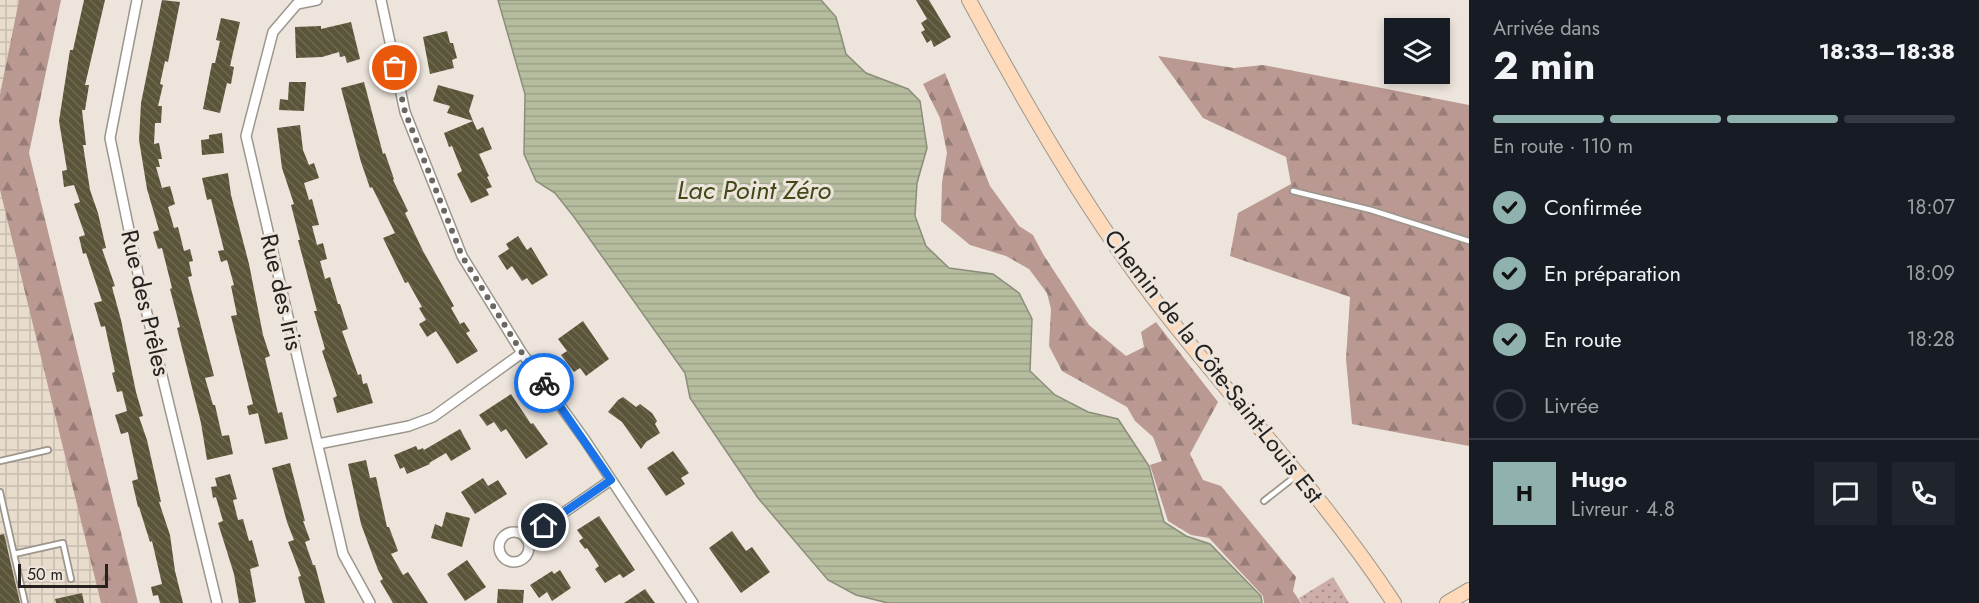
<!DOCTYPE html>
<html lang="fr">
<head>
<meta charset="utf-8">
<style>
  :root { --surface:#171b24; --page:#20242c; --text:#f1f3f6; --muted:#9ea1a6; --line:#363941; --accent:#90b2af }
  body { margin:0; font-family:Jost,sans-serif; background:var(--page); color:var(--text); height:100vh; display:flex; flex-direction:column; font-size:22px; white-space:nowrap }
  * { box-sizing:border-box; margin:0 }
  p { font-size:20px; color:var(--muted) }
  .icon { flex:none; width:33px; height:33px; fill:none; stroke:currentColor; stroke-width:2; stroke-linecap:round; stroke-linejoin:round }
  .map { position:relative; flex:1; overflow:hidden }
  .drawer { display:flex; flex-direction:column; background:var(--surface); width:510px }
  .drawer>* { flex:none }
  .tools { position:absolute; left:1384px; top:18px; display:grid; gap:12px }
  .tools a { display:grid; place-items:center; width:66px; height:66px; border-radius:0px; background:var(--surface); box-shadow:0 3px 9px #0003; font-size:30px }
  .scale { position:absolute; left:18px; bottom:15px; width:90px; box-sizing:border-box; padding-left:6px; border:3px solid #25221f; border-top:0; font-size:16px; line-height:21px; white-space:nowrap; color:#25221f; -webkit-text-stroke:4px #ede5dc; paint-order:stroke }
  .pin { position:absolute; display:grid; place-items:center; width:51px; height:51px; color:#fff; margin:-26px; border:3px solid #fff; border-radius:50%; box-shadow:0 2px 6px #0007 }
  .courier { position:absolute; display:grid; place-items:center; width:60px; height:60px; margin:-30px; border:4px solid #1a73e8; border-radius:50%; background:#fff; color:#222; box-shadow:0 2px 8px #0007 }
  .overview em { font-style:normal; font-weight:700 }
  .overview div { display:flex; flex-direction:column-reverse }
  .overview { display:flex; align-items:center; justify-content:space-between; height:102px; padding:0 24px }
  h1 { font-size:39px; font-weight:700; line-height:45px }
  .bar { display:grid; grid-template-columns:repeat(4,1fr); gap:9px 6px; align-content:center; height:72px; padding:0 24px }
  .bar i { height:8px; border-radius:4px; background:var(--line) }
  .bar .on { background:var(--accent) }
  .bar p { grid-column:span 4 }
  .line { display:flex; align-items:center; gap:15px; padding:0 24px; border-top:2px solid var(--line) }
  .line div { flex:1 }
  .round { display:grid; place-items:center; flex:none; width:63px; height:63px; border-radius:0px; background:var(--page) }
  ol { padding:0 24px; list-style:none }
  li { display:flex; align-items:center; gap:18px; height:66px }
  li p { margin-inline-start:auto }
  li .icon { padding:6px; border-radius:50%; background:var(--accent); color:#111; stroke-width:4 }
  li:last-child { color:var(--muted) }
  li i { width:33px; height:33px; border:3px solid var(--line); border-radius:50% }
  main { display:flex; flex:1; min-height:0 }
  .map>svg:first-child { display:block }
  .industrial { fill:url(#industrial-grid) }
  .forest { fill:url(#forest-firs) }
  .park { fill:url(#park-dots) }
  .water { fill:url(#water-rules); stroke:#8a8e79; stroke-width:1.5 }
  .building { fill:url(#building-back-hatch) }
  .lines { fill:none; stroke-linecap:round; stroke-linejoin:round }
  .lane-casing { stroke:#9c968d; stroke-width:8 }
  .street-casing { stroke:#9c968d; stroke-width:12 }
  .secondary-casing { stroke:#9c968d; stroke-width:16 }
  .lane { stroke:#fff; stroke-width:4.5 }
  .street { stroke:#fff; stroke-width:9 }
  .secondary { stroke:#fedabb; stroke-width:14 }
  .done { stroke:#6b6661; stroke-width:6; stroke-dasharray:0 10.8 }
  .route { stroke:#1a73e8; stroke-width:8 }
  .labels { text-anchor:middle; dominant-baseline:central; stroke-width:6; stroke-linejoin:round; paint-order:stroke }
  .street-label { font-size:24px; fill:#25221f; stroke:#ede5dc }
  .water-label { font-size:26px; font-style:italic; fill:#414918; stroke:#ede5dc }
</style>
</head>
<body>
<main>
<div class="map">
<svg width="1469" height="603" viewBox="0 0 1469 603">
  <defs>
    <pattern id="industrial-grid" width="8" height="8" patternUnits="userSpaceOnUse" patternTransform="scale(1.5)"><rect width="8" height="8" fill="#e8dccc"/><path d="M0 4h8M4 0v8" fill="none" stroke="#c7bcaf"/></pattern>
    <pattern id="forest-firs" width="22" height="20" patternUnits="userSpaceOnUse" patternTransform="scale(1.5)"><rect width="22" height="20" fill="#ba9992"/><path d="M5 1l3.5 6h-7zM16 11l3.5 6h-7z" fill="#977c77"/></pattern>
    <pattern id="park-dots" width="8" height="8" patternUnits="userSpaceOnUse" patternTransform="scale(1.5)"><rect width="8" height="8" fill="#ccada7"/><path d="M2 2h.1M6 6h.1" fill="none" stroke="#a58c87" stroke-width="1.8" stroke-linecap="round"/></pattern>
    <pattern id="water-rules" width="6" height="5" patternUnits="userSpaceOnUse" patternTransform="scale(1.5)"><rect width="6" height="5" fill="#b6bd9f"/><path d="M0 2.5h6" fill="none" stroke="#9ca288"/></pattern>
    <pattern id="building-back-hatch" width="6" height="6" patternUnits="userSpaceOnUse" patternTransform="scale(1.5)"><rect width="6" height="6" fill="#5a5439"/><path d="M-1 5l2 2M0 0l6 6M5-1l2 2" fill="none" stroke="#6e6953"/></pattern>
  </defs>
  <rect width="100%" height="100%" fill="#ede5dc"/>
  <path class="industrial" d="M 0,0 L 19,0 L 0,94 Z
    M 0,190 L 101,603 L 0,603 Z"/>
  <path class="forest" d="M 19,0 L 61,0 L 29,153 L 138,603 L 101,603 L 0,190 L 0,94 Z
    M 1158,56 L 1234,68 L 1263,65 L 1469,105 L 1469,446 L 1352,424 L 1346,359 L 1350,297 L 1230,256 L 1238,213 L 1291,184 L 1286,157 L 1203,118 Z
    M 945,73 L 990,186 L 1019,226 L 1033,235 L 1043,254 L 1089,325 L 1126,356 L 1144,347 L 1141,332 L 1156,322 L 1218,402 L 1190,454 L 1203,480 L 1221,486 L 1296,577 L 1293,591 L 1301,603 L 1264,603 L 1263,596 L 1209,538 L 1191,535 L 1168,521 L 1150,465 L 1162,461 L 1153,437 L 1135,421 L 1127,407 L 1062,371 L 1049,346 L 1051,309 L 1047,293 L 1029,269 L 1006,256 L 970,245 L 941,221 L 942,182 L 947,153 L 940,118 L 923,84 Z"/>
  <path class="park" d="M 1333,577 L 1349,603 L 1302,603 L 1299,598 Z"/>
  <path class="water" d="M 498,0 L 821,0 L 836,17 L 846,54 L 866,73 L 908,89 L 920,101 L 927,148 L 917,183 L 915,216 L 926,246 L 949,268 L 993,274 L 1019,293 L 1032,319 L 1030,371 L 1055,395 L 1088,412 L 1118,419 L 1149,466 L 1164,522 L 1186,536 L 1210,544 L 1261,596 L 1262,603 L 888,603 L 856,595 L 828,580 L 758,498 L 690,398 L 685,373 L 574,217 L 555,193 L 536,181 L 524,154 L 525,94 Z"/>
  <path class="building" d="M 84,0 L 105,0 L 85,85 L 89,85 L 85,110 L 82,110 L 86,145 L 83,145 L 90,190 L 98,213 L 106,248 L 102,249 L 115,286 L 112,287 L 121,320 L 136,392 L 143,416 L 139,417 L 147,440 L 161,502 L 159,502 L 170,535 L 175,571 L 183,603 L 160,603 L 158,595 L 153,596 L 151,587 L 162,584 L 152,541 L 150,542 L 139,507 L 138,507 L 132,481 L 138,479 L 128,432 L 121,434 L 115,415 L 127,411 L 122,391 L 117,392 L 112,373 L 115,372 L 105,326 L 101,327 L 94,303 L 102,301 L 86,253 L 83,254 L 79,237 L 85,235 L 74,204 L 80,202 L 74,185 L 64,187 L 62,171 L 67,170 L 59,121 L 70,50 L 73,50 Z
    M 162,0 L 180,2 L 168,62 L 165,61 L 160,84 L 163,85 L 158,106 L 162,106 L 161,123 L 155,123 L 154,144 L 159,143 L 162,159 L 158,159 L 160,167 L 156,167 L 162,188 L 170,186 L 175,204 L 168,207 L 174,228 L 178,227 L 184,251 L 190,249 L 193,261 L 189,262 L 192,276 L 188,277 L 214,376 L 205,378 L 213,405 L 215,405 L 222,436 L 229,435 L 233,454 L 207,460 L 201,423 L 177,328 L 180,327 L 170,289 L 172,288 L 162,248 L 158,249 L 153,232 L 159,230 L 147,189 L 139,140 L 141,103 Z
    M 916,0 L 929,0 L 951,37 L 934,47 L 931,40 L 927,43 L 921,32 L 925,30 L 921,23 L 927,19 Z
    M 221,18 L 240,22 L 230,66 L 234,67 L 231,84 L 227,83 L 220,113 L 203,109 L 212,63 L 215,63 L 220,41 L 216,40 Z
    M 351,22 L 360,59 L 347,63 L 345,56 L 340,57 L 339,52 L 322,57 L 296,58 L 295,27 L 321,26 L 321,29 Z
    M 447,31 L 450,43 L 453,43 L 457,58 L 452,60 L 454,68 L 430,74 L 423,37 Z
    M 289,82 L 306,82 L 304,111 L 279,110 L 280,99 L 288,100 Z
    M 364,82 L 383,154 L 385,153 L 394,179 L 393,180 L 408,211 L 405,213 L 423,251 L 454,306 L 451,308 L 460,324 L 464,322 L 470,331 L 466,333 L 478,351 L 457,364 L 436,331 L 427,337 L 419,324 L 426,320 L 419,308 L 422,307 L 408,282 L 405,283 L 383,238 L 395,233 L 372,187 L 370,188 L 361,162 L 341,88 Z
    M 438,85 L 474,95 L 469,111 L 473,121 L 447,113 L 450,106 L 433,101 Z
    M 473,121 L 477,130 L 483,127 L 492,149 L 479,154 L 489,176 L 487,177 L 492,187 L 486,189 L 489,195 L 471,203 L 457,174 L 462,171 L 452,146 L 449,147 L 444,133 Z
    M 300,125 L 303,150 L 309,165 L 314,163 L 319,178 L 304,183 L 309,200 L 312,199 L 319,225 L 312,226 L 317,245 L 323,243 L 327,259 L 320,261 L 325,279 L 330,277 L 338,304 L 340,304 L 348,329 L 342,331 L 358,375 L 361,374 L 363,384 L 367,383 L 373,403 L 337,413 L 333,398 L 337,396 L 322,351 L 325,349 L 314,311 L 317,311 L 298,240 L 300,240 L 291,205 L 294,204 L 282,168 L 277,128 Z
    M 222,133 L 224,153 L 202,155 L 201,140 L 209,139 L 209,135 Z
    M 228,173 L 231,195 L 249,264 L 263,335 L 270,356 L 265,358 L 278,413 L 282,412 L 288,439 L 265,444 L 258,413 L 249,415 L 247,406 L 253,404 L 231,316 L 237,315 L 231,286 L 234,285 L 227,260 L 221,262 L 218,251 L 224,250 L 211,199 L 207,200 L 202,178 Z
    M 518,236 L 527,250 L 531,247 L 548,275 L 532,285 L 527,278 L 522,281 L 512,266 L 507,270 L 498,256 L 509,249 L 506,244 Z
    M 583,321 L 609,359 L 586,376 L 580,368 L 574,372 L 561,355 L 567,351 L 558,339 Z
    M 511,394 L 531,424 L 533,423 L 548,444 L 526,459 L 506,429 L 501,432 L 494,422 L 487,426 L 479,415 Z
    M 623,397 L 636,407 L 640,404 L 652,413 L 657,421 L 655,424 L 660,433 L 646,442 L 641,449 L 622,422 L 608,412 L 618,400 Z
    M 460,429 L 471,449 L 451,461 L 446,453 L 429,463 L 430,464 L 407,474 L 404,467 L 400,469 L 394,455 L 416,446 L 418,450 L 423,448 L 424,450 Z
    M 673,451 L 689,473 L 681,478 L 685,484 L 666,496 L 647,468 Z
    M 366,460 L 370,478 L 376,477 L 387,527 L 389,527 L 398,551 L 391,554 L 403,575 L 408,572 L 428,603 L 393,603 L 380,581 L 383,579 L 378,570 L 361,524 L 348,464 Z
    M 290,463 L 305,521 L 303,521 L 310,540 L 305,542 L 313,565 L 315,565 L 325,603 L 305,603 L 298,577 L 301,576 L 288,542 L 294,540 L 287,522 L 272,468 Z
    M 230,474 L 237,499 L 233,500 L 238,520 L 243,519 L 249,541 L 252,540 L 259,566 L 250,569 L 256,602 L 251,603 L 239,603 L 234,574 L 218,523 L 223,521 L 216,497 L 213,498 L 211,487 L 217,486 L 215,478 Z
    M 483,478 L 488,486 L 498,480 L 507,494 L 475,514 L 461,492 Z
    M 446,512 L 470,518 L 462,547 L 431,538 L 435,524 L 442,527 Z
    M 599,516 L 635,570 L 623,578 L 620,574 L 605,583 L 595,569 L 599,566 L 587,548 L 585,549 L 579,541 L 583,538 L 577,530 Z
    M 732,531 L 746,551 L 752,547 L 770,572 L 741,593 L 709,548 Z
    M 4,534 L 20,603 L 0,603 L 0,535 Z
    M 467,560 L 486,587 L 465,601 L 447,574 Z
    M 560,570 L 571,588 L 552,601 L 547,592 L 539,598 L 530,585 L 552,571 L 554,574 Z
    M 498,589 L 524,590 L 523,603 L 497,603 Z
    M 645,589 L 655,603 L 624,603 Z
    M 82,593 L 84,603 L 56,603 L 55,599 Z"/>
  <g class="lines">
    <g class="lane-casing">
      <path id="lane" d="M 1293,191 L 1371,210 L 1469,241
        M 0,461 L 48,450
        M 0,492 L 25,603
        M 1264,501 L 1297,475
        M 14,554 L 63,543 L 71,579"/>
    </g>
    <g class="street-casing">
      <path id="street" d="M 137,0 L 110,138 L 142,293 L 217,603
        M 317,0 L 297,4 L 273,32 L 246,136 L 343,554 L 370,603
        M 381,0 L 405,112 L 462,256 L 522,353 L 585,440 L 693,603
        M 318,444 L 409,426 L 433,417 L 522,353
        M499 547a15 15 0 1 1 30 0a15 15 0 1 1-30 0Z
        M 527,538 L 611,480"/>
    </g>
    <g class="secondary-casing">
      <path id="secondary" d="M 969,0 C 1026,105 1085,209 1158,304 C 1236,405 1324,496 1394,603
        M 1447,603 L 1469,590"/>
    </g>
    <use href="#lane" class="lane"/>
    <use href="#street" class="street"/>
    <use href="#secondary" class="secondary"/>
  </g>
  <g class="lines">
    <path class="done" d="M 395,68 L 405,112 L 462,256 L 522,353 L 544,383"/>
    <path class="route" d="M 544,526 L 611,480 L 544,383"/>
  </g>
  <g class="labels">
    <g class="street-label">
      <text transform="translate(282 292) rotate(77)">Rue des Iris</text>
      <text transform="translate(146 303) rotate(77)">Rue des Prêles</text>
      <text transform="translate(1214 366) rotate(52)">Chemin de la Côte-Saint-Louis Est</text>
    </g>
    <g class="water-label">
      <text x="754" y="190">Lac Point Zéro</text>
    </g>
  </g>
</svg>
<div class="tools">
<a><svg class="icon" aria-label="layers" viewBox="0 0 24 24"><path d="M12 4l9 5-9 5-9-5zM3 14l9 5 9-5"/></svg></a>
</div>
<div class="scale">50 m</div>
<div class="pin" style="left:395px;top:68px;background:#ea580c"><svg class="icon" aria-label="bag" viewBox="0 0 24 24"><path d="M5 8h14l-1 12H6zM9 8a3 3 0 0 1 6 0"/></svg></div>
<div class="pin" style="left:544px;top:526px;background:#1f2937"><svg class="icon" aria-label="home" viewBox="0 0 24 24"><path d="M3 11l9-7 9 7M6 9v11h12V9"/></svg></div>
<div class="courier" style="left:544px;top:383px"><svg class="icon" aria-label="bike" viewBox="0 0 24 24"><circle cx="6" cy="16" r="4"/><circle cx="18" cy="16" r="4"/><path d="M6 16l4-8h5l3 8M10 8l3 8H6M13 5h3"/></svg></div>
</div>
<section class="drawer">
<div class="overview"><div><h1>2 min</h1><p>Arrivée dans</p></div><em>18:33–18:38</em></div>
<div class="bar"><i class="on"></i><i class="on"></i><i class="on"></i><i></i><p>En route · 110 m</p></div>
<ol>
<li><svg class="icon" aria-label="check" viewBox="0 0 24 24"><path d="M5 12l5 5 9-10"/></svg>Confirmée<p>18:07</p></li>
<li><svg class="icon" aria-label="check" viewBox="0 0 24 24"><path d="M5 12l5 5 9-10"/></svg>En préparation<p>18:09</p></li>
<li><svg class="icon" aria-label="check" viewBox="0 0 24 24"><path d="M5 12l5 5 9-10"/></svg>En route<p>18:28</p></li>
<li><i></i>Livrée</li>
</ol>
<div class="line" style="height:108px"><b class="round" style="background:var(--accent);color:#111">H</b><div><b>Hugo</b><p>Livreur · 4.8</p></div><a class="round"><svg class="icon" aria-label="chat" viewBox="0 0 24 24"><path d="M4 5h16v11H9l-5 4z"/></svg></a><a class="round"><svg class="icon" aria-label="phone" viewBox="0 0 24 24"><path d="M5 4h4l2 5-3 2q2 4 5 5l2-3 5 2v4C11 20 4 13 5 4z"/></svg></a></div>
</section>
</main>
</body>
</html>
